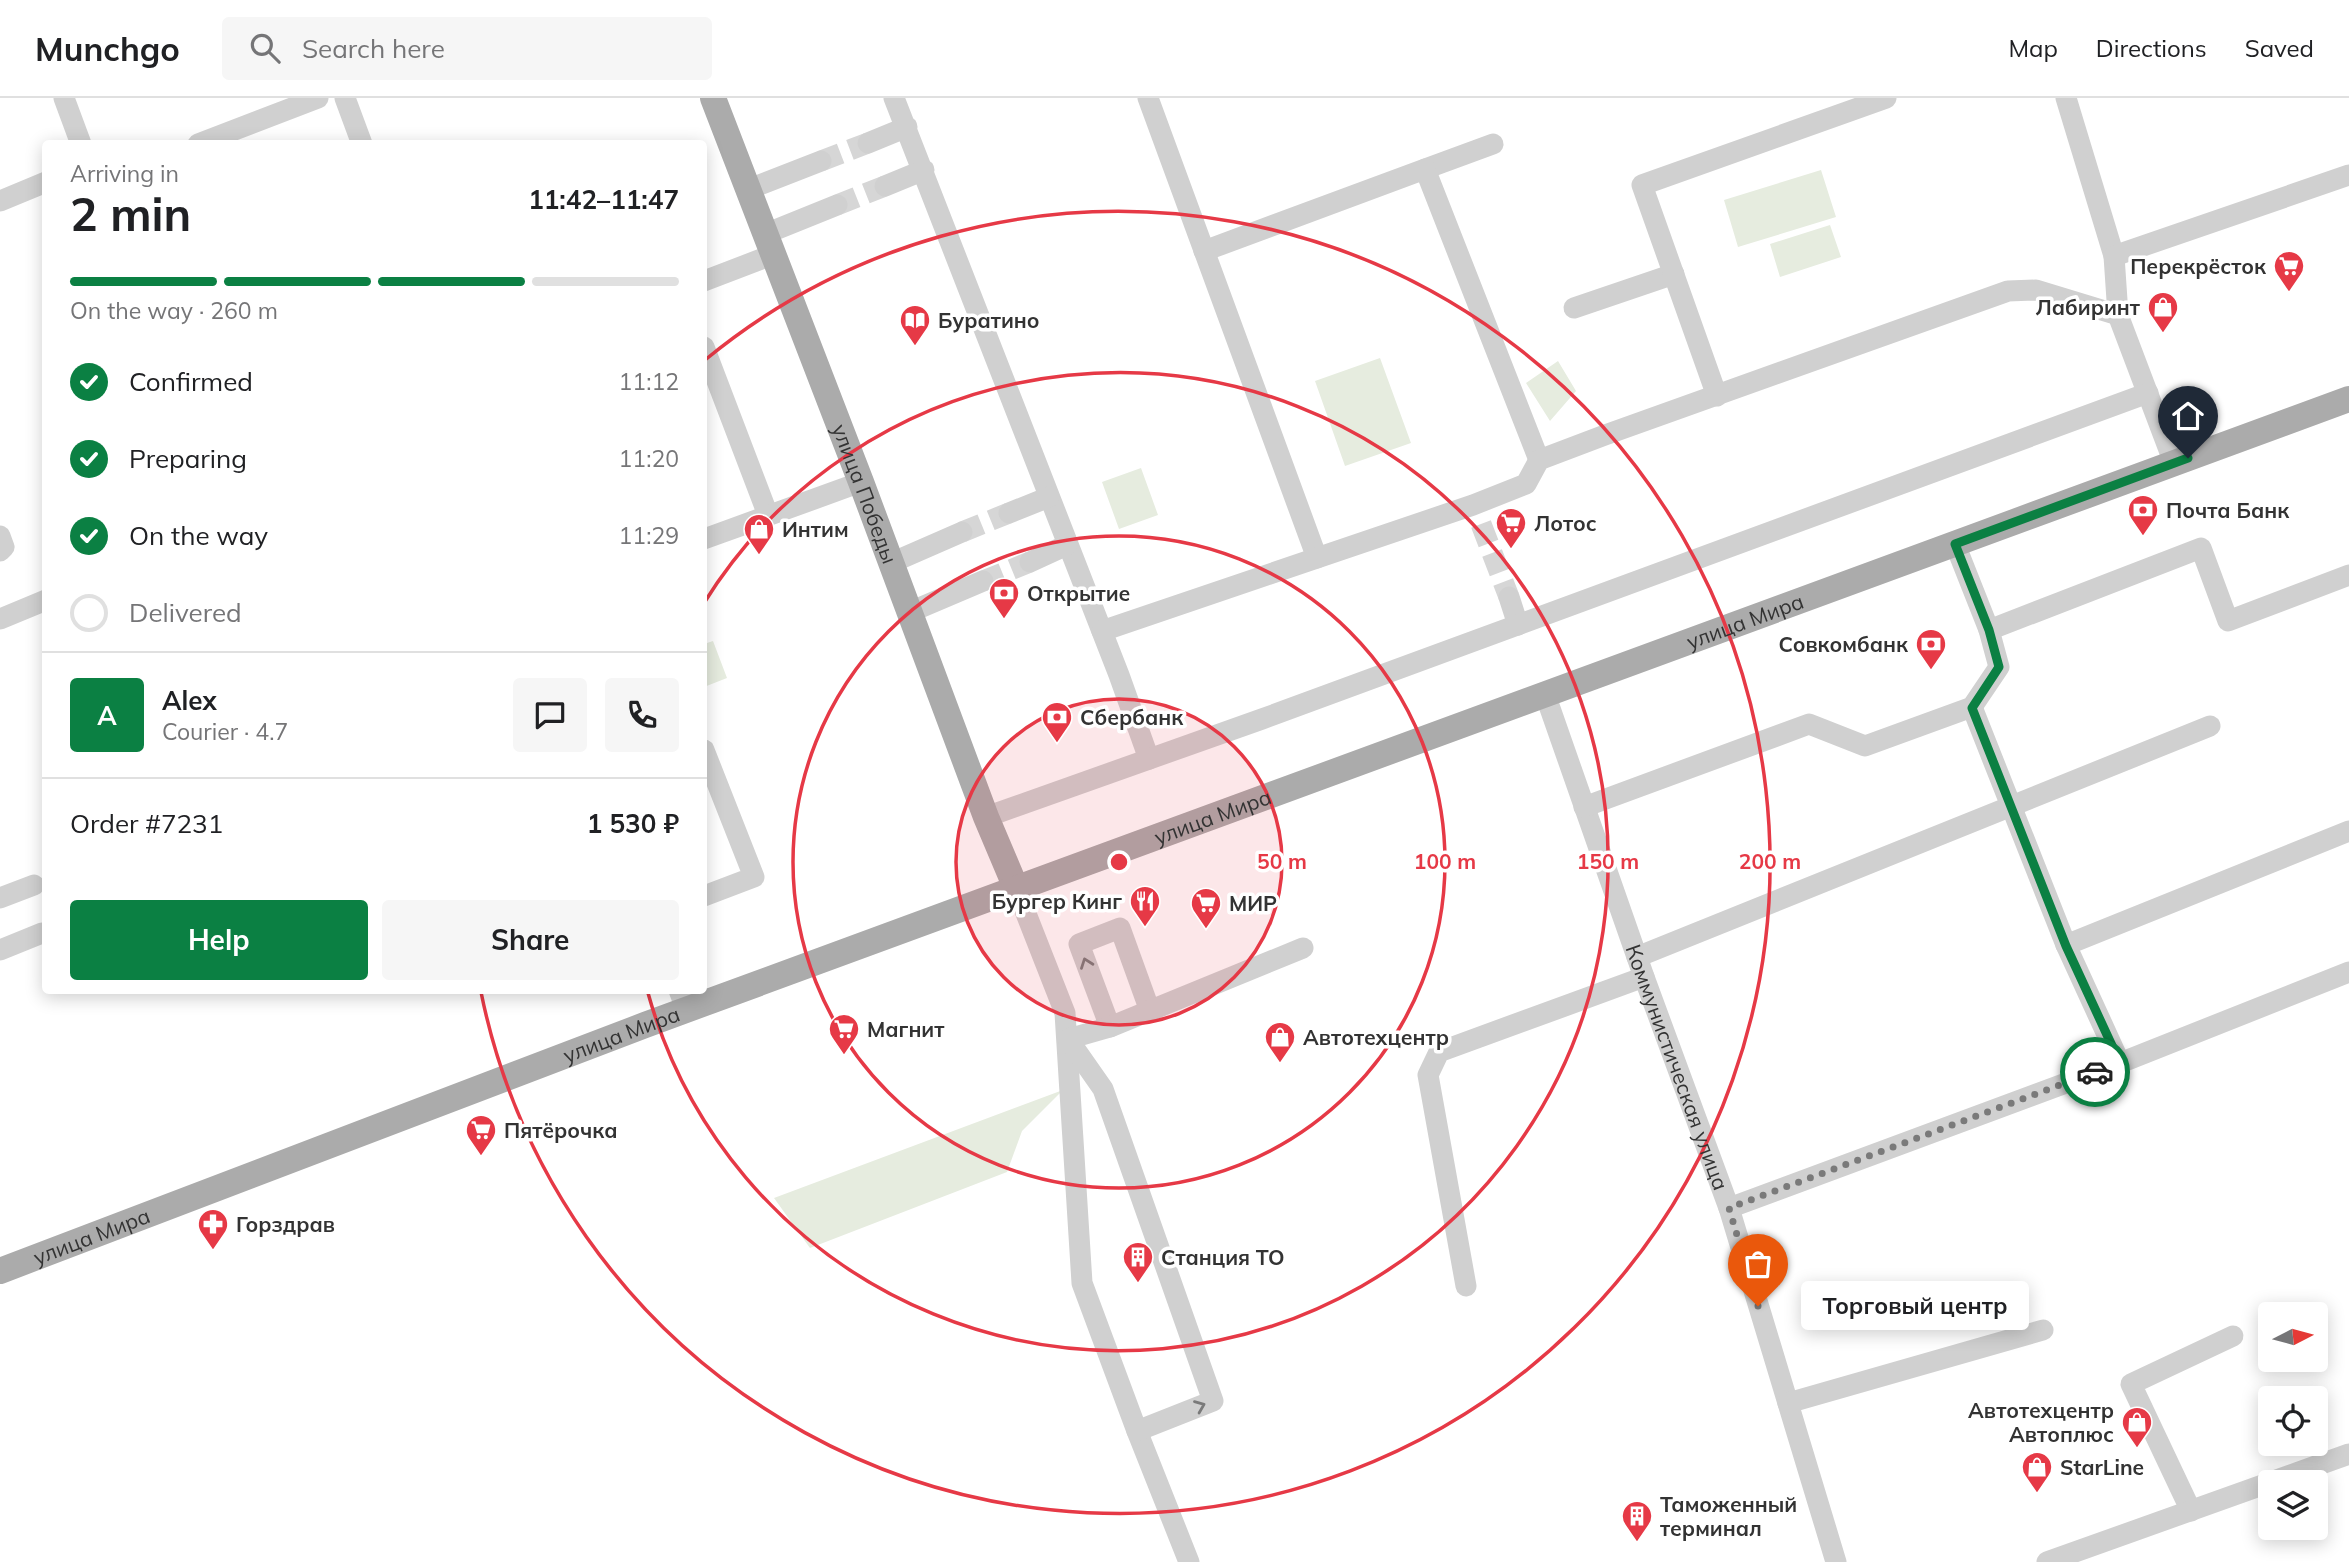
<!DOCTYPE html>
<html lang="en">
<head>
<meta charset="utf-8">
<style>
  :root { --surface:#fff; --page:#f6f6f6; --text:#202124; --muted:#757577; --line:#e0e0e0; --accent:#0b8043 }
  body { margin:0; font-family:Mulish,sans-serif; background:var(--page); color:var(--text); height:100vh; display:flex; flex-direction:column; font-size:26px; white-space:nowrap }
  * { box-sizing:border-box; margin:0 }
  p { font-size:23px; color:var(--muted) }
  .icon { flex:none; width:38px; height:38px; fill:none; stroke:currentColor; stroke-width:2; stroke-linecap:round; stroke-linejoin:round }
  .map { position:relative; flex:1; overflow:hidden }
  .sheet { position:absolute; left:42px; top:42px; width:665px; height:854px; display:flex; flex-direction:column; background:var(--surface); border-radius:7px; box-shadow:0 4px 18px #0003 }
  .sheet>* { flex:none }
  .needle { width:46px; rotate:84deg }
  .tools { position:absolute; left:2258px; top:1204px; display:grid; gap:14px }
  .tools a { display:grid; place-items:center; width:70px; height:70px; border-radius:7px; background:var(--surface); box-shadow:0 4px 18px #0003; font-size:35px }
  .pin { position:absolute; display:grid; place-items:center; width:60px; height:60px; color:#fff; margin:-72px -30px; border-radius:50% 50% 50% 0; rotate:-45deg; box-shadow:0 0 7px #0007 }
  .pin .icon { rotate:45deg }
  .courier { position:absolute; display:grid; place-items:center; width:70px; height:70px; margin:-35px; border:5px solid #0b8043; border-radius:50%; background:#fff; color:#222; box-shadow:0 2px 9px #0007 }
  .bubble { position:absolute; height:49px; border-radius:7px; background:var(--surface); box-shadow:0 4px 18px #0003; font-size:23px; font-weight:700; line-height:49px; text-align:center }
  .headline em { font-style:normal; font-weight:700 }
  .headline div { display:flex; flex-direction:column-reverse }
  .headline { display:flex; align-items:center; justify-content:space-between; height:119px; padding:0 28px }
  h1 { font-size:46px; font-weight:700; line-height:52px }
  .bar { display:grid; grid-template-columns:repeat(4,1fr); gap:10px 7px; align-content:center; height:84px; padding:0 28px }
  .bar i { height:9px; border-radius:5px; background:var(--line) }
  .bar .current { background:var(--accent) }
  .bar p { grid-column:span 4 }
  .line { display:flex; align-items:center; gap:18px; padding:0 28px; border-top:2px solid var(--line) }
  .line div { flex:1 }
  .round { display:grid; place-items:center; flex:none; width:74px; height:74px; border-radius:7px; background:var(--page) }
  ol { padding:0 28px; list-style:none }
  li { display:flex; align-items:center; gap:21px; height:77px }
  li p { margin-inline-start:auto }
  li .icon { padding:7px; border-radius:50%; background:var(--accent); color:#fff; stroke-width:4 }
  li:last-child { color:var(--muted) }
  li i { width:38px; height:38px; border:4px solid var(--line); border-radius:50% }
  .cta { display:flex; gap:14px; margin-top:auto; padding:14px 28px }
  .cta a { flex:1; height:80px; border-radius:7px; background:var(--accent); color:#fff; font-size:28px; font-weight:700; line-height:80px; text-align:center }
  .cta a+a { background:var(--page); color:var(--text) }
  header { display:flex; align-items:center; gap:42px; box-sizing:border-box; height:98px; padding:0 35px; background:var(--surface); border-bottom:2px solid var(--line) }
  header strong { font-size:33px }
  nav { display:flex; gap:38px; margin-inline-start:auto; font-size:24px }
  .search { width:490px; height:63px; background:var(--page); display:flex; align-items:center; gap:18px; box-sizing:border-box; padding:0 24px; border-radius:7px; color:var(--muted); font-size:26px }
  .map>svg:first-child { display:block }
  .green { fill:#e6ecdf }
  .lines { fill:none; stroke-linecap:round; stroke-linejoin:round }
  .minor-tunnel { stroke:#d6d6d6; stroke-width:21; stroke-dasharray:21 10; stroke-linecap:butt }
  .minor { stroke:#d0d0d0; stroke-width:21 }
  .major { stroke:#ababab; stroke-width:26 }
  .oneway { stroke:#7a7a7a }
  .done { stroke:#7a7a7a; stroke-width:7; stroke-dasharray:0 12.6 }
  .route { stroke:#0b8043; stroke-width:9 }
  .ring { fill:none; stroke:#e63946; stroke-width:3.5 }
  .labels { text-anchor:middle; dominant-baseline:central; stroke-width:7; stroke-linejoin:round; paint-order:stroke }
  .poi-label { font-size:21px; font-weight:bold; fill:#333; stroke:#fff; text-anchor:start }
  .street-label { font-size:21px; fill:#333; stroke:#fff }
  .centre { fill:#e63946; stroke:#fff; stroke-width:3.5 }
  .ring-label { font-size:21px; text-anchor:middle; font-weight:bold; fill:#e63946; stroke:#fff; stroke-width:7; stroke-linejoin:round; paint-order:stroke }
</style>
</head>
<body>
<header>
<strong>Munchgo</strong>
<div class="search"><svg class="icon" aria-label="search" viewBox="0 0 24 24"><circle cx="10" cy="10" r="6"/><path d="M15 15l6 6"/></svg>Search here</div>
<nav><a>Map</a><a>Directions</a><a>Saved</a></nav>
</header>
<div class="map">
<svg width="2349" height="1464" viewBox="0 0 2349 1464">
  <rect width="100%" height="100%" fill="#fff"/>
  <path class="green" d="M 1821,72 L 1836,119 L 1738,149 L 1724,102 Z
    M 1830,127 L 1841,159 L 1780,179 L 1770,146 Z
    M 1380,260 L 1411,345 L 1345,368 L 1315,283 Z
    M 1558,263 L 1576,293 L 1550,323 L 1526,285 Z
    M 1141,370 L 1158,417 L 1119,431 L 1102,384 Z
    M 713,543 L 727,580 L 704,589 L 704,546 Z
    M 1063,992 L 1022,1033 L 1007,1074 L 810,1150 L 774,1100 Z"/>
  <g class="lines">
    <path class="minor-tunnel" d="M 821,63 L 868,45
      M 837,107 L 885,88
      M 1481,426 L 1509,499
      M 962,434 L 1009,415
      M 983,483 L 1030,464"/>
    <g class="minor">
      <path d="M 64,0 L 81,46"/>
      <path d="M 345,0 L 362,46"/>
      <path d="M 894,0 L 1119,577 L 1149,661"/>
      <path d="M 1148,0 L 1317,460"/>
      <path d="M 2066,0 L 2114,158"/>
      <path d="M 868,45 L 907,29"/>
      <path d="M 198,46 L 318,0"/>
      <path d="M 1425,71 L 1493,46"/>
      <path d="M 885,88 L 924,72"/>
      <path d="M 749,91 L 821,63"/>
      <path d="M 0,103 L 46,84"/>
      <path d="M 765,136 L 837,107"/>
      <path d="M 1204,153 L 1425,71 L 1539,362"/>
      <path d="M 704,183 L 772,157"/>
      <path d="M 1574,210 L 1674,176"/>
      <path d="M 704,249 L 768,417"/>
      <path d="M 1717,298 L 1642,87 L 1886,0"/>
      <path d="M 2174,365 L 2118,217 L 2114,158 L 2349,77"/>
      <path d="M 1009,415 L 1049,399"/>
      <path d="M 0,438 L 4,449 L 0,453"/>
      <path d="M 704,441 L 861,384"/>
      <path d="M 1955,446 L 1989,532 L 2201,450 L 2228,523 L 2349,477"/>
      <path d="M 1030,464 L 1067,447"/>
      <path d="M 891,465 L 962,434"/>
      <path d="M 1509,499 L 1518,527"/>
      <path d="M 910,514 L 983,483"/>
      <path d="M 0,521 L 46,502"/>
      <path d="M 1102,533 L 1473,407 L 1526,386 L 1539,362 L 1605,337 L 2008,193 L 2036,192 L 2118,217"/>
      <path id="s1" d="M 1545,596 L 1644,879 L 1729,1110 L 1836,1464"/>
      <path d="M 1972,609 L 2066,847 L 2120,965"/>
      <path d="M 704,652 L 754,779 L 704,798"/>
      <path d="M 1584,709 L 1809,626 L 1865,648 L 1972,609 L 1999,569 L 1989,532"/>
      <path d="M 986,719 L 1262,621 L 2148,295"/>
      <path d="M 1016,790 L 1065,915 L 1082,1185 L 1137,1333 L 1189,1464"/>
      <path d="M 0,800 L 34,787"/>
      <path d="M 2066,847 L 2349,733"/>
      <path d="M 0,852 L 42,835"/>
      <path d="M 1637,859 L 2210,628"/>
      <path d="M 679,892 L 686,911"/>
      <path d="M 1110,929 L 1079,846 L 1120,830 L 1150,913"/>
      <path d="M 1729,1110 L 2120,965 L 2349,874"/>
      <path d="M 1466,1188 L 1428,977 L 1439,954 L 1644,879"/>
      <path d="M 1788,1305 L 2043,1232"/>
      <path d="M 1137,1333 L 1213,1303 L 1103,991 L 1068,941 L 1110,929 L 1303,850"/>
      <path d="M 2191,1413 L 2131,1286 L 2233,1238"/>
      <path d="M 2047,1464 L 2349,1356"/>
    </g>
    <g class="major">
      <path id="s2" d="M 713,0 L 861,384 L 986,719 L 1016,790"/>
      <path id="s3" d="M 0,1173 L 645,927 L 2349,301"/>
    </g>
  </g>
  <defs><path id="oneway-chevron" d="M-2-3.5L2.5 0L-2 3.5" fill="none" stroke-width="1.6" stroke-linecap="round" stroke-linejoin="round" transform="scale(1.75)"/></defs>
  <g class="oneway">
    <use href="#oneway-chevron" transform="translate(1086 865) rotate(-110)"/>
    <use href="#oneway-chevron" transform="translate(1200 1308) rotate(-22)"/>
  </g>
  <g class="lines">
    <path class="done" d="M 1758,1208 L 1729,1110 L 2095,974"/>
    <path class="route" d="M 2095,974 L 2120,965 L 2066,848 L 1972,610 L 1999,569 L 1989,532 L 1955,446 L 2188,360"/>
  </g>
  <circle cx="1119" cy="764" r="163" fill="#e63946" fill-opacity=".12"/>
  <g class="ring">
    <circle cx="1119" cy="764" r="163"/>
    <circle cx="1119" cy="764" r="326"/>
    <path d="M704 505A489 489 0 1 1 648 895"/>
    <path d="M705 262A651 651 0 1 1 481 894"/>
  </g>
  <defs>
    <g id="supermarket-pin" transform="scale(1.575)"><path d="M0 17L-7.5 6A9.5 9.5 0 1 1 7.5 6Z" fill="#e63946" stroke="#fff"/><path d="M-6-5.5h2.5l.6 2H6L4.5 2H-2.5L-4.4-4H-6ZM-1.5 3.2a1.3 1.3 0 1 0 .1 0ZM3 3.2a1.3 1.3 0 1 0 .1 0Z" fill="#fff"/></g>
    <g id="shop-pin" transform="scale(1.575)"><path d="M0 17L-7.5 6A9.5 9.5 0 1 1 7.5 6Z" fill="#e63946" stroke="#fff"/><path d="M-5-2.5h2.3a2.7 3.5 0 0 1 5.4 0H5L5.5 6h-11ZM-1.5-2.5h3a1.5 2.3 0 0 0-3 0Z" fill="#fff"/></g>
    <g id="library-pin" transform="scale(1.575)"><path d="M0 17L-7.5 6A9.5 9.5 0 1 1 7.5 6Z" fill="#e63946" stroke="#fff"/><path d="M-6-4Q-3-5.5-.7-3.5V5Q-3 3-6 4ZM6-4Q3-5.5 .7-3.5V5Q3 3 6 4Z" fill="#fff"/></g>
    <g id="bank-pin" transform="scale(1.575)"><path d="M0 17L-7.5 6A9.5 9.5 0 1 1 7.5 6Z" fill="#e63946" stroke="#fff"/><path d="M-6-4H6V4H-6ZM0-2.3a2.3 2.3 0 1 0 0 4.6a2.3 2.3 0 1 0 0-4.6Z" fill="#fff"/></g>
    <g id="restaurant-pin" transform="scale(1.575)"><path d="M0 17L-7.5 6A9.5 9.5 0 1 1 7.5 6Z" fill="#e63946" stroke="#fff"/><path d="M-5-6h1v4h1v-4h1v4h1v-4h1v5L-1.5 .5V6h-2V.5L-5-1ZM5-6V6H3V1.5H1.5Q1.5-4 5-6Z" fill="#fff"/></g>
    <g id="pharmacy-pin" transform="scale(1.575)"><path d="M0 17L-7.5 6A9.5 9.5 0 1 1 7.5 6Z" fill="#e63946" stroke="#fff"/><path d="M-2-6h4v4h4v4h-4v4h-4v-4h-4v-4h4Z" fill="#fff"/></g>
    <g id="building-pin" transform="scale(1.575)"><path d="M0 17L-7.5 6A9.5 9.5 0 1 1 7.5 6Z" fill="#e63946" stroke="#fff"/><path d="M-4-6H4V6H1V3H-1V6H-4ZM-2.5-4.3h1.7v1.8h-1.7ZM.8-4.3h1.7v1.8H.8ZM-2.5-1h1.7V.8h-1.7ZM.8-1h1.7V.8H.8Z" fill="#fff"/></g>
  </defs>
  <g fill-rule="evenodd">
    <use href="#supermarket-pin" x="2289" y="168"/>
    <use href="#shop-pin" x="2163" y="209"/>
    <use href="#library-pin" x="915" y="222"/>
    <use href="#bank-pin" x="2143" y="412"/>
    <use href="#supermarket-pin" x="1511" y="425"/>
    <use href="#shop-pin" x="759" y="431"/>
    <use href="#bank-pin" x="1004" y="495"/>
    <use href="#bank-pin" x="1931" y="546"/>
    <use href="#bank-pin" x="1057" y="619"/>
    <use href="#restaurant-pin" x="1145" y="803"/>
    <use href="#supermarket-pin" x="1206" y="805"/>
    <use href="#supermarket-pin" x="844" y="931"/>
    <use href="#shop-pin" x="1280" y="939"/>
    <use href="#supermarket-pin" x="481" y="1032"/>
    <use href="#pharmacy-pin" x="213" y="1126"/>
    <use href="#building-pin" x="1138" y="1159"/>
    <use href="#shop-pin" x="2137" y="1324"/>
    <use href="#shop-pin" x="2037" y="1369"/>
    <use href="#building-pin" x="1637" y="1418"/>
  </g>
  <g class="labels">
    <g class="poi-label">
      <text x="2266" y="168" text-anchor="end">Перекрёсток</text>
      <text x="2140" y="209" text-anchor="end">Лабиринт</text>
      <text x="938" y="222">Буратино</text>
      <text x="2166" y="412">Почта Банк</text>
      <text x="1534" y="425">Лотос</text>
      <text x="782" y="431">Интим</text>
      <text x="1027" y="495">Открытие</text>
      <text x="1908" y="546" text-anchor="end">Совкомбанк</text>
      <text x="1080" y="619">Сбербанк</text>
      <text x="1122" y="803" text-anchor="end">Бургер Кинг</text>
      <text x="1229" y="805">МИР</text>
      <text x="867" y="931">Магнит</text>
      <text x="1303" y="939">Автотехцентр</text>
      <text x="504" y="1032">Пятёрочка</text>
      <text x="236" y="1126">Горздрав</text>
      <text x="1161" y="1159">Станция ТО</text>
      <text x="2114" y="1312" text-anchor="end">Автотехцентр<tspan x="2114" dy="24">Автоплюс</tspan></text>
      <text x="2060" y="1369">StarLine</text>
      <text x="1660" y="1406">Таможенный<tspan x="1660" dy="24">терминал</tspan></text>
    </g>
    <g class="street-label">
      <text stroke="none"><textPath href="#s2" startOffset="424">улица Победы</textPath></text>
      <text stroke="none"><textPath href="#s3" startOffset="1862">улица Мира</textPath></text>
      <text stroke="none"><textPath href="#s3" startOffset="1295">улица Мира</textPath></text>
      <text stroke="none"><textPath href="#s3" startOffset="665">улица Мира</textPath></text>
      <text stroke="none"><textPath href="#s1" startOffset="396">Коммунистическая улица</textPath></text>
      <text stroke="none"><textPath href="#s3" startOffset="98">улица Мира</textPath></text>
    </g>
  </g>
  <circle cx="1119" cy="764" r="10" class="centre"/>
  <g class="ring-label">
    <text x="1282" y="771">50 m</text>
    <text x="1445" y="771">100 m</text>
    <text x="1608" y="771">150 m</text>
    <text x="1770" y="771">200 m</text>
  </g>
</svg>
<div class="tools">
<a><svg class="needle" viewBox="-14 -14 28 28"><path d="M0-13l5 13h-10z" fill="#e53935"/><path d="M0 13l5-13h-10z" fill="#757577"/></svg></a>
<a><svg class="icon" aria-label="locate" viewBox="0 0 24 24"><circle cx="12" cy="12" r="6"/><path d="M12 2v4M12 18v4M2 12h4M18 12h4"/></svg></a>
<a><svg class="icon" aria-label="layers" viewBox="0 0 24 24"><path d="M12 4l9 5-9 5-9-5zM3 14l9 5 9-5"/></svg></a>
</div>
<div class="pin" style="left:1758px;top:1208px;background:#ea580c"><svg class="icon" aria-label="bag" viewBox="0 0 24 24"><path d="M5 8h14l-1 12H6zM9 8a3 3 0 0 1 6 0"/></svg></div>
<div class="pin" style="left:2188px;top:360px;background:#1f2937"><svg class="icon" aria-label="home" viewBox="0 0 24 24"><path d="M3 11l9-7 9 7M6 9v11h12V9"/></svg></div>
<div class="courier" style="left:2095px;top:974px"><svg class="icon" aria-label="car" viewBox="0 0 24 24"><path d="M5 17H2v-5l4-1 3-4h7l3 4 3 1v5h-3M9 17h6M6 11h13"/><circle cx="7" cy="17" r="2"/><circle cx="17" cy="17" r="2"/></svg></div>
<div class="bubble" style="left:1801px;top:1183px;width:228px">Торговый центр</div>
<section class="sheet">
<div class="headline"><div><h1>2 min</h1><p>Arriving in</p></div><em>11:42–11:47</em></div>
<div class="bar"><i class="current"></i><i class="current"></i><i class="current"></i><i></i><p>On the way · 260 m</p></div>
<ol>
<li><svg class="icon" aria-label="check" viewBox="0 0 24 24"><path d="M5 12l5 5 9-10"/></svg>Confirmed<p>11:12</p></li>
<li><svg class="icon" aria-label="check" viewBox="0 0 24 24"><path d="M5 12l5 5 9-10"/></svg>Preparing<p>11:20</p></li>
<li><svg class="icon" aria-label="check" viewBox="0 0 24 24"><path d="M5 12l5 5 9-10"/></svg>On the way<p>11:29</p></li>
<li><i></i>Delivered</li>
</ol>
<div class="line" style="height:126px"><b class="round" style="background:var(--accent);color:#fff">A</b><div><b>Alex</b><p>Courier · 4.7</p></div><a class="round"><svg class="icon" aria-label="chat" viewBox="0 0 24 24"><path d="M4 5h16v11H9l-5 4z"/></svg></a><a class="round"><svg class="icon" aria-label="phone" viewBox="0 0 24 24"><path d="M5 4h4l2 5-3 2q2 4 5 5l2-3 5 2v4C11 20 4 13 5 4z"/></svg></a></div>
<div class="line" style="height:91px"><div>Order #7231</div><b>1 530 ₽</b></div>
<div class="cta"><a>Help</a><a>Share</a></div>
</section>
</div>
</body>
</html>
